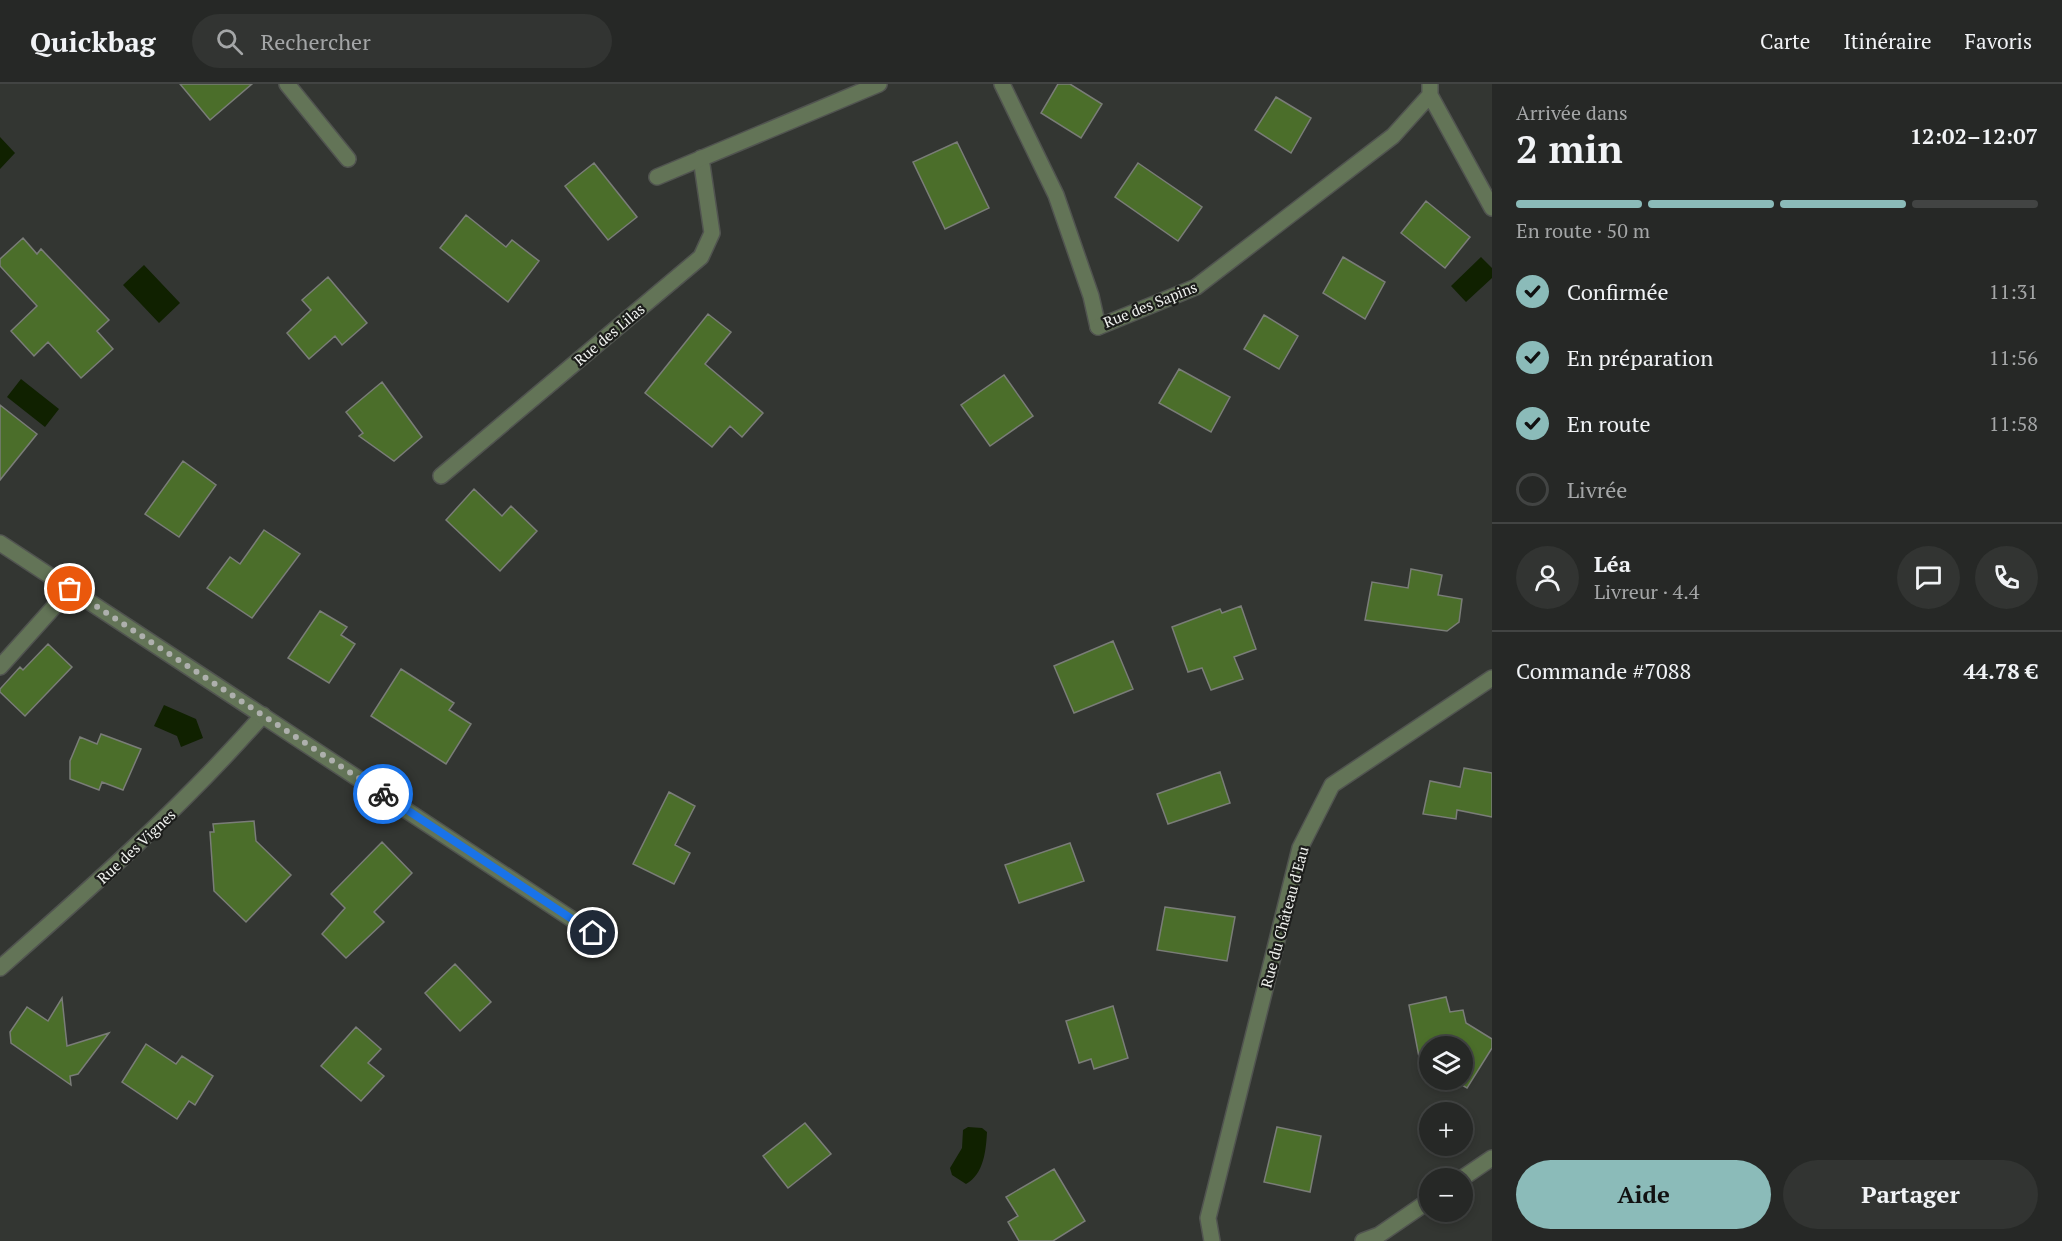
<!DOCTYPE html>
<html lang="fr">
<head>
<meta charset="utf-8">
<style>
  :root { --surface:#262826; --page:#323432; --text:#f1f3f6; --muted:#a4a6a7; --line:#424443; --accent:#8bbbb9 }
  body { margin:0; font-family:"PT Serif",serif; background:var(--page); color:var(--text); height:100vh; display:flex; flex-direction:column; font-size:22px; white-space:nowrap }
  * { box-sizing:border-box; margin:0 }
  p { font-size:20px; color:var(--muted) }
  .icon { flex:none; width:33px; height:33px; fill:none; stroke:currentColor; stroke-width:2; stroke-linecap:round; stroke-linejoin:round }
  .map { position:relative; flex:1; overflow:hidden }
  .drawer { display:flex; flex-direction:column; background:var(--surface); width:570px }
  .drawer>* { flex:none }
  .buttons { position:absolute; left:1419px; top:952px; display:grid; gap:12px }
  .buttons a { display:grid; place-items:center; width:54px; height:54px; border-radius:50%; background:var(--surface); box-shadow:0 3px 9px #0003,0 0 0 2px var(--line); font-size:30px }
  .pin { position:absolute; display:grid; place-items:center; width:51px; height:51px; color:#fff; margin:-26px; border:3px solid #fff; border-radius:50%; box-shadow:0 2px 6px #0007 }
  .courier { position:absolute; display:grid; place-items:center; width:60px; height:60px; margin:-30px; border:4px solid #1a73e8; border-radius:50%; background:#fff; color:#222; box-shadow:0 2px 8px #0007 }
  .overview em { font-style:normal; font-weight:700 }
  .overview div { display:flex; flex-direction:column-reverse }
  .overview { display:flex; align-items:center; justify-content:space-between; height:102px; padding:0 24px }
  h1 { font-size:39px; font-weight:700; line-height:45px }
  .bar { display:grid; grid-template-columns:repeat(4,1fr); gap:9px 6px; align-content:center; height:72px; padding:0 24px }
  .bar i { height:8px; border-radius:4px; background:var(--line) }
  .bar .current { background:var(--accent) }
  .bar p { grid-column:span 4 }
  .line { display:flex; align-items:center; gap:15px; padding:0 24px; border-top:2px solid var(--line) }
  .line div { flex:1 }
  .round { display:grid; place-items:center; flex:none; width:63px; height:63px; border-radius:32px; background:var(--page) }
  ol { padding:0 24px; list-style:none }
  li { display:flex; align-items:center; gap:18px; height:66px }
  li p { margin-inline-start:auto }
  li .icon { padding:6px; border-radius:50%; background:var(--accent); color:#111; stroke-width:4 }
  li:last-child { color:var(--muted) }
  li i { width:33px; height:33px; border:3px solid var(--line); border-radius:50% }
  .primary-button { display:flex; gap:12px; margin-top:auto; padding:12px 24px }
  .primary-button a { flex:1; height:69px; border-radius:36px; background:var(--accent); color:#111; font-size:24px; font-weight:700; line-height:69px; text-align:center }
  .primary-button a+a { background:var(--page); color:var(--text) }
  header { display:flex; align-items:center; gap:36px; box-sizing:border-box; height:84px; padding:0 30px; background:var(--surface); border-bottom:2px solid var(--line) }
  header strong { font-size:28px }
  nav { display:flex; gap:33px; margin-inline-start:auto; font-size:21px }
  .search { width:420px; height:54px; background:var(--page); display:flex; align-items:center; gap:15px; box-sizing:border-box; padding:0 21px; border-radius:33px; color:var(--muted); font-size:22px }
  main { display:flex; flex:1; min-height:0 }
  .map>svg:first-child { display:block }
  .water { fill:#102100 }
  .building { fill:#4b6e2a; stroke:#7a7d78; stroke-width:1.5 }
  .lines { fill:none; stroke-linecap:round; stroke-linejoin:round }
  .lane-casing { stroke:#515450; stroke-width:18 }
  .street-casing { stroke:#515450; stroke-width:18 }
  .lane { stroke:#637457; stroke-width:15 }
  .street { stroke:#637457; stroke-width:15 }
  .done { stroke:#aeb0ad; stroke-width:6; stroke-dasharray:0 10.8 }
  .route { stroke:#1a73e8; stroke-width:8 }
  .labels { text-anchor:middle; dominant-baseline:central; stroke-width:4.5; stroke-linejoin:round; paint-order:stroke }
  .street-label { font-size:15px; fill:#f0f2ef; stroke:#1c1d1b }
</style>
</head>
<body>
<header>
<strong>Quickbag</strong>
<div class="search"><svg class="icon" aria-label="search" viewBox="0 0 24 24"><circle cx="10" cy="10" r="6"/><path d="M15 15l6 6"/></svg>Rechercher</div>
<nav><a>Carte</a><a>Itinéraire</a><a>Favoris</a></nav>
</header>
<main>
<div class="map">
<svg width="1492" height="1157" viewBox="0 0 1492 1157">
  <rect width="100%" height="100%" fill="#333632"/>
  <path class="water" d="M 0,53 L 15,69 L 0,85 Z
    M 1481,173 L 1492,184 L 1492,194 L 1466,218 L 1451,202 Z
    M 144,181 L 180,219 L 159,239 L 123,201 Z
    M 21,295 L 59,325 L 45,343 L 7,313 Z
    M 164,621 L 196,635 L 203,654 L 181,663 L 177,652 L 154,642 Z
    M 968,1043 L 982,1044 L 987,1048 C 986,1066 984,1090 966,1100 L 952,1091 L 950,1084 L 962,1064 L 963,1046 Z"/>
  <path class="building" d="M 180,0 L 252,0 L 210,36 Z
    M 1058,0 L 1070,0 L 1102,20 L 1081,54 L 1041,29 Z
    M 1276,13 L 1311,34 L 1291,69 L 1255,46 Z
    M 957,58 L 989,124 L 945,145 L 913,78 Z
    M 594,79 L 637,133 L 608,156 L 565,102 Z
    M 1138,79 L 1202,123 L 1178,157 L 1115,113 Z
    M 1426,117 L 1470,153 L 1445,184 L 1401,149 Z
    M 466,131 L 506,163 L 512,156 L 539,177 L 508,218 L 440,164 Z
    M 23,154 L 37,170 L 41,165 L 109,236 L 97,247 L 113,265 L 81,294 L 48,258 L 34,272 L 11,247 L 37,222 L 0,182 L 0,175 Z
    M 1343,173 L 1385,198 L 1365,235 L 1323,209 Z
    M 328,193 L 367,239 L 342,261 L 335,252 L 309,275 L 287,249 L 311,226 L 302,216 Z
    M 708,230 L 731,248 L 705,280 L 763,329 L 742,353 L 730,342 L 712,363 L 645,309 Z
    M 1264,231 L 1298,252 L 1279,285 L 1244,265 Z
    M 1179,285 L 1230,313 L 1211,348 L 1159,319 Z
    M 1004,291 L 1033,332 L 990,362 L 961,321 Z
    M 382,298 L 422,353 L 394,377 L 359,352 L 363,349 L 346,328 Z
    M 0,321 L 37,350 L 0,396 Z
    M 183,377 L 216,401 L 179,453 L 145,430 Z
    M 474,405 L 502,432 L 511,422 L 537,447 L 500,487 L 446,436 Z
    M 264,446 L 300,470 L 252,534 L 207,504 L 230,473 L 240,480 Z
    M 1411,485 L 1442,491 L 1438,511 L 1462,515 L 1459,538 L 1447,547 L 1365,536 L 1372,498 L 1408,504 Z
    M 1241,522 L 1256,565 L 1234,573 L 1243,595 L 1211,606 L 1202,584 L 1188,588 L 1172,543 L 1220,525 L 1222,529 Z
    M 320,527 L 347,543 L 341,551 L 355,560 L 329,599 L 288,574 Z
    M 1113,557 L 1133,605 L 1074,629 L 1054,582 Z
    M 48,560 L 72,583 L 25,632 L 0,608 L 0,605 L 20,583 L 23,586 Z
    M 401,585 L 454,619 L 449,626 L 471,640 L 446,680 L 371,632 Z
    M 101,650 L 141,665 L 123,706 L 102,698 L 99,706 L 70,695 L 70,677 L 80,653 L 97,660 Z
    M 1464,684 L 1492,689 L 1492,733 L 1457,726 L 1456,735 L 1423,730 L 1430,697 L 1460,703 Z
    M 1220,688 L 1230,719 L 1168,740 L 1157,710 Z
    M 669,708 L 695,722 L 675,761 L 690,769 L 674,800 L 633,780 Z
    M 254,737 L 256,757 L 291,791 L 246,838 L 214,807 L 210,748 L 214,748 L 213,740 Z
    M 382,758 L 412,789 L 374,828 L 384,838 L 346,874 L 322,850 L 345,824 L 331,810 Z
    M 1070,759 L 1084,797 L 1019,819 L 1005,781 Z
    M 1165,823 L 1235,833 L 1227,877 L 1157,866 Z
    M 455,880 L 491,918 L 460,947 L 425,909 Z
    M 1446,913 L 1450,928 L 1463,926 L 1466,939 L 1492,955 L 1492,964 L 1467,1004 L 1453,996 L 1462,996 L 1462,963 L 1430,963 L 1430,983 L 1420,978 L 1409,921 Z
    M 62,914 L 67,962 L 109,949 L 78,990 L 70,992 L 71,1001 L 11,959 L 10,948 L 27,923 L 48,937 Z
    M 1113,922 L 1128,974 L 1094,985 L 1091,975 L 1079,979 L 1066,937 Z
    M 356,943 L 381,965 L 368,979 L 384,992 L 361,1017 L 321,982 Z
    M 146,960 L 176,980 L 182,972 L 213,992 L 195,1021 L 189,1017 L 177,1035 L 122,998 Z
    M 805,1039 L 831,1070 L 788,1104 L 763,1072 Z
    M 1277,1043 L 1321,1052 L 1310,1108 L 1264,1098 Z
    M 1054,1085 L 1085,1137 L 1053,1157 L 1019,1157 L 1008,1138 L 1018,1132 L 1006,1113 Z"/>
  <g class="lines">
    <g class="lane-casing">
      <path id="lane" d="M 1002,0 L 1056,111 L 1091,212 L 1098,243
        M 441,392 L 701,173 L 712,149 L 701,74
        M 0,583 L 70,505
        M 0,884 C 92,803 182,723 263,631"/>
    </g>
    <g class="street-casing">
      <path id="street" d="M 287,0 L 348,75
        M 1430,11 L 1492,124
        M 657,93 L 879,0
        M 1098,243 L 1196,203 L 1393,52 L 1430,11 L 1430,0
        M 0,459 L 593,849
        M 1461,1095 L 1492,1074
        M 1212,1157 L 1208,1134 L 1300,764 L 1332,701 L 1492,594
        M 1363,1157 L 1379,1151 L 1430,1116"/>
    </g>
    <use href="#lane" class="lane"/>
    <use href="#street" class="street"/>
  </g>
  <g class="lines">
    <path class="done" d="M 70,505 L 383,710"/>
    <path class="route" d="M 383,710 L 593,849"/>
  </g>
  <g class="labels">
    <g class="street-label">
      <text transform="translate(1150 220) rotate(-22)">Rue des Sapins</text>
      <text transform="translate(609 250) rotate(-40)">Rue des Lilas</text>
      <text transform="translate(136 762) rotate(-43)">Rue des Vignes</text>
      <text transform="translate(1284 833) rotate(-75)">Rue du Château d'Eau</text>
    </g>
  </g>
</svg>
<div class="buttons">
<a><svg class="icon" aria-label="layers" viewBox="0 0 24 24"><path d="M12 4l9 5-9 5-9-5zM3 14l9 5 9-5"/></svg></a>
<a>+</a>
<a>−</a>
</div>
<div class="pin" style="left:70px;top:505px;background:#ea580c"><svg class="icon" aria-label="bag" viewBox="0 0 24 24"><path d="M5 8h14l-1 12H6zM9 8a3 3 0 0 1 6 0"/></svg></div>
<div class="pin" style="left:593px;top:849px;background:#1f2937"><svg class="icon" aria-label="home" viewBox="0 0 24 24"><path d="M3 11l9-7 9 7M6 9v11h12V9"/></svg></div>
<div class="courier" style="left:383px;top:710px"><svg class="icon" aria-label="bike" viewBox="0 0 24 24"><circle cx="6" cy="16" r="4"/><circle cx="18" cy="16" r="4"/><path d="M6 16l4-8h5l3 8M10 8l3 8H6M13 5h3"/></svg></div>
</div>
<section class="drawer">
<div class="overview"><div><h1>2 min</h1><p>Arrivée dans</p></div><em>12:02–12:07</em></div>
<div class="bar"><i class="current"></i><i class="current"></i><i class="current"></i><i></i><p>En route · 50 m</p></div>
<ol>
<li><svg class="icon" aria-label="check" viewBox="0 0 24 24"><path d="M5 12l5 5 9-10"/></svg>Confirmée<p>11:31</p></li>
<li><svg class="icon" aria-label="check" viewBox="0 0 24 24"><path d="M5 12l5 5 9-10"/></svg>En préparation<p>11:56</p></li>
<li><svg class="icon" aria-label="check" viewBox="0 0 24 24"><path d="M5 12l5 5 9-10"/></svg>En route<p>11:58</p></li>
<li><i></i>Livrée</li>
</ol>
<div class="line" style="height:108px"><a class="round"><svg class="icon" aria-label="person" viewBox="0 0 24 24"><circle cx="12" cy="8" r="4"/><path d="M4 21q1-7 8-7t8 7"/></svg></a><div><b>Léa</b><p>Livreur · 4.4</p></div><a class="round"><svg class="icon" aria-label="chat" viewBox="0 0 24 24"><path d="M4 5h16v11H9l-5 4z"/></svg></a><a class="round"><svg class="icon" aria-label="phone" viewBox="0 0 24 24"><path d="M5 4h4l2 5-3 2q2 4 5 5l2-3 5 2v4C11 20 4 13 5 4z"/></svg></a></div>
<div class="line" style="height:78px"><div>Commande #7088</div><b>44.78 €</b></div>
<div class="primary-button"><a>Aide</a><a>Partager</a></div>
</section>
</main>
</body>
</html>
